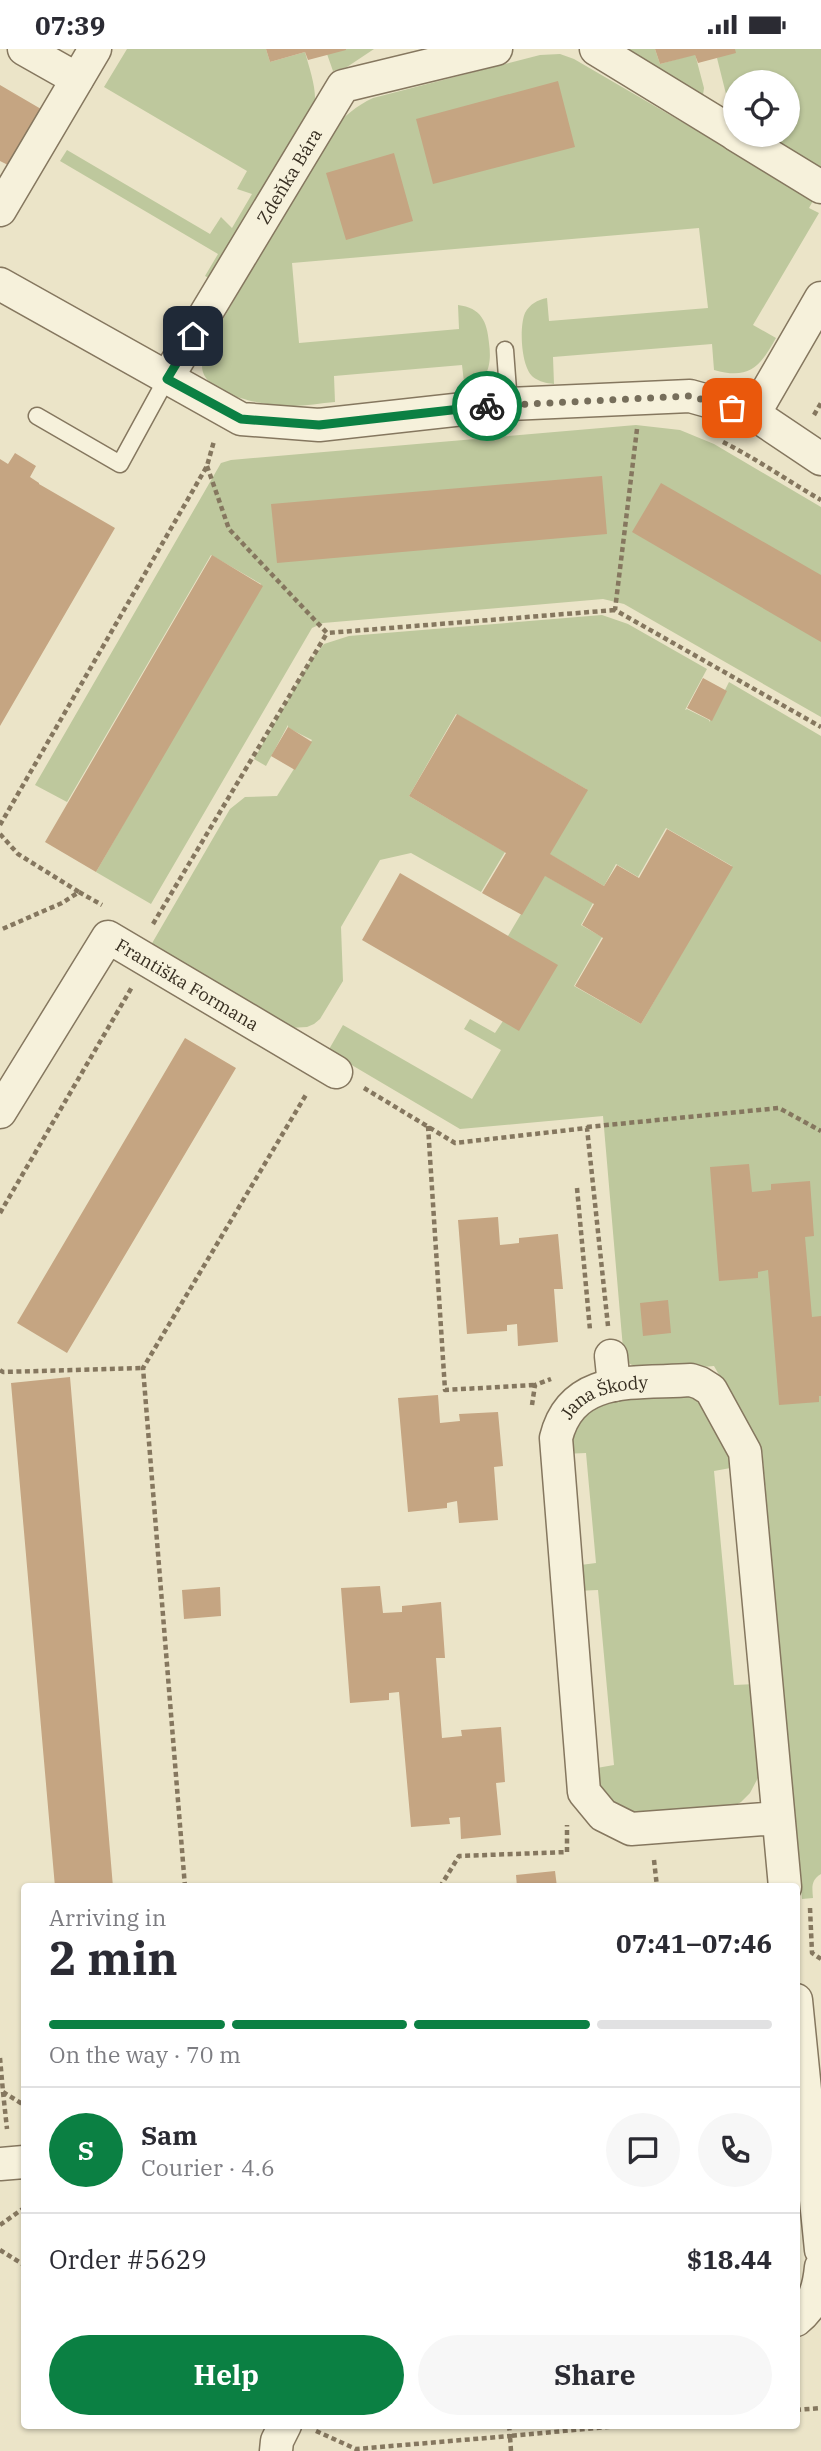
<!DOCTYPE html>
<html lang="en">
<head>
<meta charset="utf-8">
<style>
  :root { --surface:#fff; --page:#f7f7f7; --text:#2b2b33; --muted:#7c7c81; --line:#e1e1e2; --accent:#0b8043 }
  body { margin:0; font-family:"IBM Plex Serif",serif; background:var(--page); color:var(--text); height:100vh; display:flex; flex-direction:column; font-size:26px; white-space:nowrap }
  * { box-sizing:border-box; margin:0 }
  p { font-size:23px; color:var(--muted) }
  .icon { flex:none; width:38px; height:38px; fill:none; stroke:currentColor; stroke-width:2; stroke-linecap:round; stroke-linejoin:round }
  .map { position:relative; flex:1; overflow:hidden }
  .details { position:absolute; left:21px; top:1834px; width:779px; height:546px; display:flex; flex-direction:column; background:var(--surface); border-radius:7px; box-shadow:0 2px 5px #0004 }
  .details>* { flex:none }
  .fabs { position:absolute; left:723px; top:21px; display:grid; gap:14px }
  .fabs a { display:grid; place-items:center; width:77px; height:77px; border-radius:50%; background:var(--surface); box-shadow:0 2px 5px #0004; font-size:35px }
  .pin { position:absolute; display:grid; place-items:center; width:60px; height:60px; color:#fff; margin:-30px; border-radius:14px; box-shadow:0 4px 10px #0006 }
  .courier { position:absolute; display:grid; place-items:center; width:70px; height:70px; margin:-35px; border:5px solid #0b8043; border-radius:50%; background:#fff; color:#222; box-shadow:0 2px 9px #0007 }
  .summary em { font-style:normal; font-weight:700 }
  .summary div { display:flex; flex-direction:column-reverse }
  .summary { display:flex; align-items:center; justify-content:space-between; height:119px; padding:0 28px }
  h1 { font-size:46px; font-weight:700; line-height:52px }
  .bar { display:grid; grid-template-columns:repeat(4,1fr); gap:10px 7px; align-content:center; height:84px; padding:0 28px }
  .bar i { height:9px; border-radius:5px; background:var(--line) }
  .bar .active { background:var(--accent) }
  .bar p { grid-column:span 4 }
  .line { display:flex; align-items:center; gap:18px; padding:0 28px; border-top:2px solid var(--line) }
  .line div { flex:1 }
  .round { display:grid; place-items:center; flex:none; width:74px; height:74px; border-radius:37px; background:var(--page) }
  .action { display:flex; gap:14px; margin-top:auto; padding:14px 28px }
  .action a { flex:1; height:80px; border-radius:42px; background:var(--accent); color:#fff; font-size:28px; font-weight:700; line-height:80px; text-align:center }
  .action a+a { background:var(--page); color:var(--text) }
  .status { display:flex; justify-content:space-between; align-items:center; height:49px; padding:0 35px; background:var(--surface); direction:ltr }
  .status svg { height:19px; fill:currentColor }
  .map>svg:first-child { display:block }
  .green { fill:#bec89d }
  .building { fill:#c5a582 }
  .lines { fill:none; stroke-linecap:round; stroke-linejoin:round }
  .lane-casing { stroke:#85775f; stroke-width:19 }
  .street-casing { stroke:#85775f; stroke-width:35 }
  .path { stroke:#85775f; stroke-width:4.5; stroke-dasharray:5 3.5; stroke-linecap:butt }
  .lane { stroke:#f6f1db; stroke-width:16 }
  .street { stroke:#f6f1db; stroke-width:32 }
  .done { stroke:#766e5b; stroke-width:7; stroke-dasharray:0 12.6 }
  .route { stroke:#0b8043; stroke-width:9 }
  .labels { text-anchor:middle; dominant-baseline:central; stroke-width:5; stroke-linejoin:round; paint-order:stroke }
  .street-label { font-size:18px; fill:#372e21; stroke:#f3eed7 }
</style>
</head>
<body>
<div class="status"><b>07:39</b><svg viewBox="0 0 49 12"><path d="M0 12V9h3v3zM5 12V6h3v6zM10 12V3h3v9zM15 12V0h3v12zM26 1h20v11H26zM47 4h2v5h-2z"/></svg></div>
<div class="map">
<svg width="821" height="2402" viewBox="0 0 821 2402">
  <rect width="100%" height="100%" fill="#ebe4c8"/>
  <path class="green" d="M 127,0 L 266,0 L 270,13 L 305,3 C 310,22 318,42 314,61 L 215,232 L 205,227 L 218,205 L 60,112 L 67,101 L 210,185 L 221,168 L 232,179 L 252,145 L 237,140 L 247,122 L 104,38 Z
    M 345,0 L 374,0 L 347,18 L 333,22 L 327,5 Z
    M 617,0 L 655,0 L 660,15 L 695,5 L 704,39 L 703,46 L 699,49 Z
    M 734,0 L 821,0 L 821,123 L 758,86 L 788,86 L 788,33 L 735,33 L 735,63 L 726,45 L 717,9 Z
    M 560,5 L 574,10 L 814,150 L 809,159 L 819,164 L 753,276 L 776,289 C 760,318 749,331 714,321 L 712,295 L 553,308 L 554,335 C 546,334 540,333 533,328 C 521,318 519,278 525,264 C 530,255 537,251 547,249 L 549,272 L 708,259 L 699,179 L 292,214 L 299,294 L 459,280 L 458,256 C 481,259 487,272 489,294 C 492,316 488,333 465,342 L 462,316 L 334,327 L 335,353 C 321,354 306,357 292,357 C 271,358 218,348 206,329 C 200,321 202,312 204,303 L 332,82 C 344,67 356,57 373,49 L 540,6 Z
    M 636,376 L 680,381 L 714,395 L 821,458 L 821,668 L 624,555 L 603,550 L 323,574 L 312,579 L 151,855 L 96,823 L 261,535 L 211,506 L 67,753 L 35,736 L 221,414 L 231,411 Z
    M 602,566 L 628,575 L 707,620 L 685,661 L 687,660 L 709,671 L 709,673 L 729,633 L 821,687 L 821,1825 C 811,1831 812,1838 813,1849 L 802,1850 L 762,1401 L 714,1317 L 643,1323 L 624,1311 L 603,1067 L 460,1080 L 328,1002 L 343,976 L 472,1050 L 501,1001 L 464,980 L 470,970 L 495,984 L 503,972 L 508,887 L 544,826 L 593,854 L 581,876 L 602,888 L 574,937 L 641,975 L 732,817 L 666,779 L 638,828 L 616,815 L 604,837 L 549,805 L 586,740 L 456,665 L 409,747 L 505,803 L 481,843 L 411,804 L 380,811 L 341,878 L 343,932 L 320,970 L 314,975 L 307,978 L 289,979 L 151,896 L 230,760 L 245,748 L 277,747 L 312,691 L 288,679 L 288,676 L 266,717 L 254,710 L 311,611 L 324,595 L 349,587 Z
    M 690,1346 L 704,1354 L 736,1418 L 714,1422 L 734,1636 L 756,1635 L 761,1723 L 750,1744 L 741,1753 L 729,1760 L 639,1768 L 602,1749 L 591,1720 L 614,1716 L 598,1541 L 576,1542 L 573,1517 L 596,1514 L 586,1404 L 563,1405 L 567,1383 L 596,1355 L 638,1348 Z"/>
  <path class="building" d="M 266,0 L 346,0 L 346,1 L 308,11 L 305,3 L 270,13 Z
    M 655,0 L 735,0 L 736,4 L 698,14 L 695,6 L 660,15 Z
    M 558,32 L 575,98 L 433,135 L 416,70 Z
    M 0,36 L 41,60 L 8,116 L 0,112 Z
    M 394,104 L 413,172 L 346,191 L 326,124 Z
    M 15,404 L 36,417 L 30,428 L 39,434 L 39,435 L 115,479 L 0,677 L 0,410 L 8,415 Z
    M 602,427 L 607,485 L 277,514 L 271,455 Z
    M 661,434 L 821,526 L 821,593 L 632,483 Z
    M 212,506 L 263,537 L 96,823 L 45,793 Z
    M 703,629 L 727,642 L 712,672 L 687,659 Z
    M 457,665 L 588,741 L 550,805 L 604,837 L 617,816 L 639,829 L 667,780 L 733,818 L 641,975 L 575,937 L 603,889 L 582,876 L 594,855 L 545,827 L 522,866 L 482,844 L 506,804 L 409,747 Z
    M 288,678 L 312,693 L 295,721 L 271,707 Z
    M 400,824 L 558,916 L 519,982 L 362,891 Z
    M 185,989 L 236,1019 L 67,1304 L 17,1274 Z
    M 749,1115 L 752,1143 L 771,1141 L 771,1135 L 810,1132 L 814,1187 L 805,1188 L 812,1268 L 821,1267 L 821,1347 L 819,1347 L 819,1353 L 779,1356 L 768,1221 L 758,1223 L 758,1229 L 719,1232 L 710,1118 Z
    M 498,1168 L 500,1196 L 519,1194 L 519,1189 L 558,1185 L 563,1240 L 554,1240 L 558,1293 L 518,1297 L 517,1275 L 507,1276 L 507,1282 L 467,1285 L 458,1171 Z
    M 668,1251 L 671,1284 L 643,1287 L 640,1254 Z
    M 70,1328 L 98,1659 L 113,1838 L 55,1838 L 11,1334 Z
    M 438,1346 L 440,1374 L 460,1372 L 459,1365 L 498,1363 L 503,1417 L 494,1418 L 498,1471 L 459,1474 L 457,1452 L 447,1454 L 447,1459 L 408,1463 L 398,1349 Z
    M 380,1537 L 383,1564 L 402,1563 L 402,1557 L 441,1553 L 445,1609 L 436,1609 L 442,1689 L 462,1687 L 461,1681 L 501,1678 L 505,1733 L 496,1734 L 501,1786 L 461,1790 L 460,1768 L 449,1769 L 450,1775 L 411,1778 L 399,1643 L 389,1644 L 389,1651 L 350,1654 L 341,1539 Z
    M 220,1538 L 221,1567 L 184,1570 L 182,1541 Z
    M 555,1822 L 557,1838 L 517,1838 L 516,1826 Z"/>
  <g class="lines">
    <g class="lane-casing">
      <path id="lane" d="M 505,301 L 509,355
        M 37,367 L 120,415 L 167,329"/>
    </g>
    <g class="street-casing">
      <g id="street">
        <path d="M 24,0 L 77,30"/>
        <path d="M 596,0 L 735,85"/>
        <path d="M 736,86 L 821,138"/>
        <path d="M 0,161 L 95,0"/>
        <path d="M 0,235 L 241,370 L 319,376 L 509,355 L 690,347 L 754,365 L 821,410"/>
        <path id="s1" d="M 167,329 L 343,37 L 496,0"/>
        <path d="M 754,365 L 821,249"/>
        <path id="s2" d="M 0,1063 L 108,888 L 336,1023"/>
        <path d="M 611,1307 L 614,1336"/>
        <path id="s3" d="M 778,1769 L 631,1780 L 603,1766 L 584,1743 L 556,1389 C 572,1324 637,1335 691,1331 L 700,1334 L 711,1341 L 745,1403 L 785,1838"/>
        <path d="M 796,1951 L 821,2201"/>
        <path d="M 0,2115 L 24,2113"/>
        <path d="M 796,2271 C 814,2257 819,2239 821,2218"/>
        <path d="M 276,2402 L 277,2392 L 285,2376"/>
      </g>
    </g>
    <path class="path" d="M 814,366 L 821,354
      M 637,380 L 615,561 L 821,678
      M 723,393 C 757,410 788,432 821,451
      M 207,417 L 229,480 L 327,584 L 615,561
      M 0,776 L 207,417 L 214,392
      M 0,785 L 18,805 L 79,843 L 62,854 L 0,881
      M 79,843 L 102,856
      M 153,875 L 327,584
      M 364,1039 L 455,1094 L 587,1079 L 608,1277
      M 428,1077 L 445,1341 L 535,1336
      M 587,1078 L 779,1059 L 821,1082
      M 577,1139 L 590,1281
      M 0,1164 L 132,938
      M 0,1321 L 3,1323 L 143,1319
      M 532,1356 L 535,1336 L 551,1330
      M 654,1811 L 657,1838
      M 185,1838 L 143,1319 L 307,1044
      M 440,1838 L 459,1807 L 567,1803 L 567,1776
      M 810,1859 L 812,1904 L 821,1910
      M 0,2009 L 3,2043 L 24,2056
      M 3,2043 L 7,2080
      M 0,2176 L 24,2159
      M 0,2201 L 24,2216
      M 796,2361 L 821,2359
      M 316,2382 L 356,2400 L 510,2387 L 509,2376
      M 511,2402 L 510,2387 L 628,2376"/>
    <use href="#lane" class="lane"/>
    <use href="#street" class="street"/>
  </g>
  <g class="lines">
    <path class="done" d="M 487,357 L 690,347 L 732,359"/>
    <path class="route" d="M 193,287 L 167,330 L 241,370 L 319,376 L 487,357"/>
  </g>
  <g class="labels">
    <g class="street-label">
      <text stroke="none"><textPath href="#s1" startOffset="236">Zdeňka Bára</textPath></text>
      <text stroke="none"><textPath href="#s2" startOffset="298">Františka Formana</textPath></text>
      <text stroke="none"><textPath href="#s3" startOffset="634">Jana Škody</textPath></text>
    </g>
  </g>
</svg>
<div class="fabs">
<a><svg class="icon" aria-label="locate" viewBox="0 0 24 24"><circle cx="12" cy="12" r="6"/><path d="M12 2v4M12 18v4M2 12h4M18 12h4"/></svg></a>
</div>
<div class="pin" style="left:732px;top:359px;background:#ea580c"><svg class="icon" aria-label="bag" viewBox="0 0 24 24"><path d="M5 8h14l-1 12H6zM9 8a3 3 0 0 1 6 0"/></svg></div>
<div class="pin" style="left:193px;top:287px;background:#1f2937"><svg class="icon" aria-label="home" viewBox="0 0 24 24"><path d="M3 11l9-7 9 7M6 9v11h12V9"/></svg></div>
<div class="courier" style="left:487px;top:357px"><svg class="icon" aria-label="bike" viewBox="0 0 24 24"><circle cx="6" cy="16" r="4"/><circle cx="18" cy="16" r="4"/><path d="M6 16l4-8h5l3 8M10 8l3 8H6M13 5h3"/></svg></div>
<section class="details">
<div class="summary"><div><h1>2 min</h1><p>Arriving in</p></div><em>07:41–07:46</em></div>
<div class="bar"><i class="active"></i><i class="active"></i><i class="active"></i><i></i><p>On the way · 70 m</p></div>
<div class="line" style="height:126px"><b class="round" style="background:var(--accent);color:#fff">S</b><div><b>Sam</b><p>Courier · 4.6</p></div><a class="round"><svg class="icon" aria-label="chat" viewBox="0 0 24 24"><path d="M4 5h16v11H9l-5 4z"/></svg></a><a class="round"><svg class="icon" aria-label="phone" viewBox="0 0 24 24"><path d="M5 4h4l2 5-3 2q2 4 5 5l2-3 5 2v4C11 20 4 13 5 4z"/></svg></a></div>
<div class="line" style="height:91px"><div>Order #5629</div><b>$18.44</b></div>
<div class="action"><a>Help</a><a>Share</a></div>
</section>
</div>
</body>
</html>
